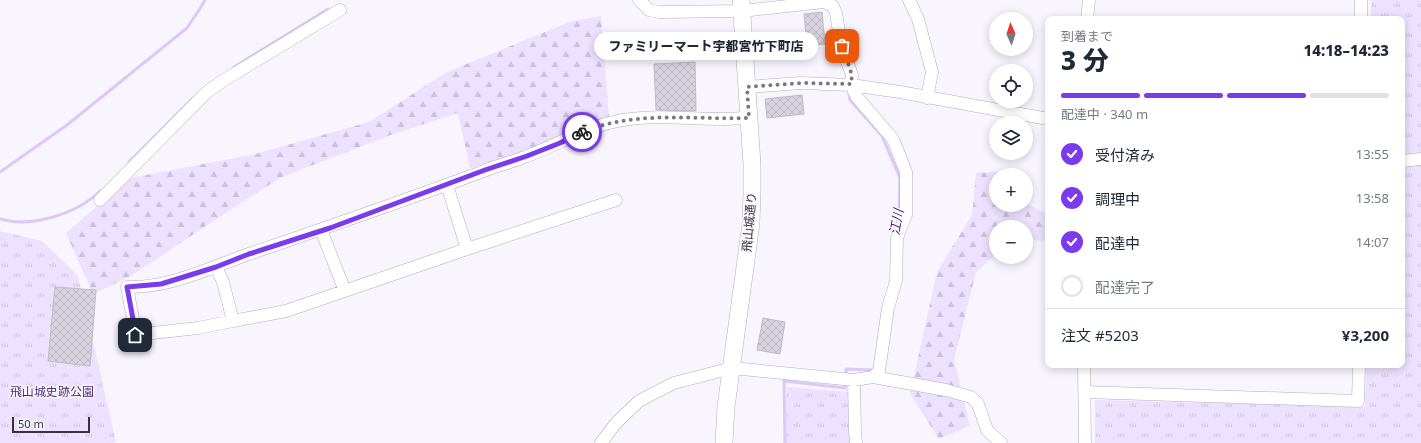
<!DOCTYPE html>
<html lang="ja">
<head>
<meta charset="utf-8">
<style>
  :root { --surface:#fff; --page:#f2f2f3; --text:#1f2937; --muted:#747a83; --line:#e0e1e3; --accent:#7c3aed }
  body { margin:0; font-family:"Noto Sans","Noto Sans JP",sans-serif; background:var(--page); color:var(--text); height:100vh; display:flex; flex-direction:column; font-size:15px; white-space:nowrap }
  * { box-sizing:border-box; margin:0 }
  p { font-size:13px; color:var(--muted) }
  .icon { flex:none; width:22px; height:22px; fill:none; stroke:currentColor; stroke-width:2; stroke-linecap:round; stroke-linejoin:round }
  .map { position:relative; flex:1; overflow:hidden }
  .drawer { position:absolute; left:1045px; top:16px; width:360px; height:352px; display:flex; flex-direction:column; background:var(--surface); border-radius:8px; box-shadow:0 2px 10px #0003 }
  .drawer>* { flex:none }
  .needle { width:26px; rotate:357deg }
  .tools { position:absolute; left:989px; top:12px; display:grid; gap:8px }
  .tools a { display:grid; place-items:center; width:44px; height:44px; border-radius:50%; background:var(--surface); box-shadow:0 2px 10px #0003; font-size:20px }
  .scale { position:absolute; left:12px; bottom:10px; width:78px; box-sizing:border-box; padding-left:4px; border:2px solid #37353a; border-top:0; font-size:11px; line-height:14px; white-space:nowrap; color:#37353a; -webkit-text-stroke:3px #f9f5fe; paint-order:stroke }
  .pin { position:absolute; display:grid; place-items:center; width:34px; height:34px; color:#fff; margin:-17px; border-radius:8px; box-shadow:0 2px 6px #0006 }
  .courier { position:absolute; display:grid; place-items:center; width:40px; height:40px; margin:-20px; border:3px solid #7c3aed; border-radius:50%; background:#fff; color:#222; box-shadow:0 1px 5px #0007 }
  .bubble { position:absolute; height:28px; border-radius:14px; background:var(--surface); box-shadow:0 2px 10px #0003; font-size:13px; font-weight:800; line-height:28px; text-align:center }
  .headline em { font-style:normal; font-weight:800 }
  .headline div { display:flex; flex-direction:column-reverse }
  .headline { display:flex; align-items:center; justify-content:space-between; height:68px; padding:0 16px }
  h1 { font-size:26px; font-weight:800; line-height:30px }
  .bar { display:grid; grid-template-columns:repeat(4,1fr); gap:6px 4px; align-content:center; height:48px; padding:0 16px }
  .bar i { height:5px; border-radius:3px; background:var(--line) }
  .bar .selected { background:var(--accent) }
  .bar p { grid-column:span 4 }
  .line { display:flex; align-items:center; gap:10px; padding:0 16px; border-top:1px solid var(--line) }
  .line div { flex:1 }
  ol { padding:0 16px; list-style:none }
  li { display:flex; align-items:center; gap:12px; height:44px }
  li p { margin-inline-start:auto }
  li .icon { padding:4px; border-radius:50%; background:var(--accent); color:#fff; stroke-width:4 }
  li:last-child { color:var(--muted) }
  li i { width:22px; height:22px; border:2px solid var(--line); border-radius:50% }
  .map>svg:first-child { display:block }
  .grass { fill:url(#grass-tufts) }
  .forest { fill:url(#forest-firs) }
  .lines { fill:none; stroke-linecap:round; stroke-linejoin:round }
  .stream { stroke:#ddc9f9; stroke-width:3 }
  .building { fill:url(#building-cross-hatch); stroke:#bfbbc6 }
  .minor-casing { stroke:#b2aeb9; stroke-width:13 }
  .highway-casing { stroke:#b2aeb9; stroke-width:18 }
  .minor { stroke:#fff; stroke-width:12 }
  .highway { stroke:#fff; stroke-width:17 }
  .done { stroke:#7b787f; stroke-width:4; stroke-dasharray:0 7.2 }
  .route { stroke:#7c3aed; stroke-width:5 }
  .labels { text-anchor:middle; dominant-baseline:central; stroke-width:3; stroke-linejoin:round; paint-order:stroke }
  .street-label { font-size:12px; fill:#37353a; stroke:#f9f5fe }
  .park-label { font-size:12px; fill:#4f2e72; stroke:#f9f5fe }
  .water-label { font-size:13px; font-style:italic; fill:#442265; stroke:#f9f5fe }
</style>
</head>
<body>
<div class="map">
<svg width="1421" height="443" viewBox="0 0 1421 443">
  <defs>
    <pattern id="grass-tufts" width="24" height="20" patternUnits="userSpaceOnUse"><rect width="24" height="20" fill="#ece1fe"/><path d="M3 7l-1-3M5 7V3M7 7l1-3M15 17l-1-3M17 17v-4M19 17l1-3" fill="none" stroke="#cbc2da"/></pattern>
    <pattern id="forest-firs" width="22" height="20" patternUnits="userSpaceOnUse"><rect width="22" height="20" fill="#ece1fe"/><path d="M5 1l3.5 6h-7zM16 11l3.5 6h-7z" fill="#cbc2da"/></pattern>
    <pattern id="building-cross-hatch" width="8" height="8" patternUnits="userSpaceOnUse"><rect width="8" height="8" fill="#d8d4df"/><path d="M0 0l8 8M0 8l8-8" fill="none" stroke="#bab7c0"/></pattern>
  </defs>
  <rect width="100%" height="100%" fill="#f9f5fe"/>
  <path class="grass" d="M 1371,0 L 1421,0 L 1421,443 L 1095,443 L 1095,400 L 1365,407 L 1366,365 L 1402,365 L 1402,19 L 1371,19 Z
    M 0,231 L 42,241 L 78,276 L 116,442 L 110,443 L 0,443 Z
    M 787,387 L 851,392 L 853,443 L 784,443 Z"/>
  <path class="forest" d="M 601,16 L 610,130 L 470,168 L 458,113 L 396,133 L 282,177 L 253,195 L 129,277 L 93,294 L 66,233 L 130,178 L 251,155 L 369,122 L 447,72 L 572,21 Z
    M 1008,171 L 1010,175 L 996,175 L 996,205 L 1026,205 L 1026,203 L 1048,215 L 1048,241 L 1026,240 L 1026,227 L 996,227 L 996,254 L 976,272 L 954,360 L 970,426 L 939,439 L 910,394 L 937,272 L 972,215 L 976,173 Z"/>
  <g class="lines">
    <path class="stream" d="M 234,67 L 328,9
      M 849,94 L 850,100 L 882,136 L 900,178 L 899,217 L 897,223
      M 129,162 L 193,98
      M 0,172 L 67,125 L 187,28 L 201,7 L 205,0
      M 0,219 C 31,228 77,214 100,191
      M 846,376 L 846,369 L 874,370 L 874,368
      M 785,443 L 784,381 L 845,388 L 846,382"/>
  </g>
  <path class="building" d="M 822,12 L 825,44 L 807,46 L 804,14 Z
    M 695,62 L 696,111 L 656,110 L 654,64 Z
    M 802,95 L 804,114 L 767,118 L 765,99 Z
    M 55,287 L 96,290 L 90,366 L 48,361 Z
    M 763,318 L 785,322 L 780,354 L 757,350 Z"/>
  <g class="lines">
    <g class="minor-casing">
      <path id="minor" d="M 909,0 L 918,19 L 932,72 L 927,98
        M 1361,0 L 1361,19
        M 1087,19 L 1089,0
        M 747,87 L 801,83 L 851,85 L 900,92 L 1048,119
        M 1402,161 L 1421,159
        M 447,185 L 467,249
        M 100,200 L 207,92 L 224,80 L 340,10
        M 321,230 L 345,291
        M 216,267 L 223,282 L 233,321 L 198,328 L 135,335 L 133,319 L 127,287 C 170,288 209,268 249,254 C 328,227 406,200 484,171 C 498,165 513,162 527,156 C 555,146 581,130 609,123 C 646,113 683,119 720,119 C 730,119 740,118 749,118
        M 233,321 L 286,311 L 467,249 L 616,200
        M 1084,365 L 1085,443
        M 873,377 L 946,390 L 971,397 L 978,404 L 987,430 L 1001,443
        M 854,380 L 855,431 L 856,443
        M 1085,392 L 1358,401 L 1359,365
        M 601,443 L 616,423 L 639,401 L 674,383 L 732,368 L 854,380 L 873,377 L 879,371 L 888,308 L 896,281 L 897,238 L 906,215 L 906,172 L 893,139 L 856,96 L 851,85 L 852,75 L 841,45 L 836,13 L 833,6 L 824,2 L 742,11 L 659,12 L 649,10 L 639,0"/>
    </g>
    <g class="highway-casing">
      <path id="highway" d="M 724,443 L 726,407 L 751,223 L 752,193 L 752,164 L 741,0"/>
    </g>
    <use href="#minor" class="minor"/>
    <use href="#highway" class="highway"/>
  </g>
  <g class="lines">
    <path class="done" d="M 582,132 C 636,110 692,120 749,118 L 747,87 L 801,83 L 851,84 L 852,75 L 842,46"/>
    <path class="route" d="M 135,335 L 133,319 L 127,287 L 161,284 L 216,267 L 249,254 L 330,228 L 485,170 L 527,156 L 560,143 L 582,132"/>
  </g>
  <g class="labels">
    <g class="street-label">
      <text transform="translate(749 222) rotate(-85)">飛山城通り</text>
    </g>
    <g class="park-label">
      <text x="52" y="391">飛山城史跡公園</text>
    </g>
    <g class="water-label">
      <text transform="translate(896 222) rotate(-80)">江川</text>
    </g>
  </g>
</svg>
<div class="tools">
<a><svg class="needle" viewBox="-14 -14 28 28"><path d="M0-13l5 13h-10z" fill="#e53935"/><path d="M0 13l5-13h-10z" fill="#747a83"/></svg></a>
<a><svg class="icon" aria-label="locate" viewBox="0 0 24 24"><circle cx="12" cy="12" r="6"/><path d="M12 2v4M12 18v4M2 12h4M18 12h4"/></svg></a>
<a><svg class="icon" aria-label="layers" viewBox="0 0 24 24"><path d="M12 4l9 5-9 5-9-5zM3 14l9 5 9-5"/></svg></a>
<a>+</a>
<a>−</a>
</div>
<div class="scale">50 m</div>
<div class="pin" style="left:842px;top:46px;background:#ea580c"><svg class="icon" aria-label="bag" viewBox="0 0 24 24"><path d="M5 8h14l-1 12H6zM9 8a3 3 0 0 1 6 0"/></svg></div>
<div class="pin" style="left:135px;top:335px;background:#1f2937"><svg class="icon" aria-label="home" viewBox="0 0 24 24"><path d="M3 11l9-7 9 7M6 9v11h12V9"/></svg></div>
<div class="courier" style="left:582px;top:132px"><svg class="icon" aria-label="bike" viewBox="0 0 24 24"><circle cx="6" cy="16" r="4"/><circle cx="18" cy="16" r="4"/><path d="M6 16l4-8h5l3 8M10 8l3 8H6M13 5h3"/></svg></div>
<div class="bubble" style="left:594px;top:32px;width:224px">ファミリーマート宇都宮竹下町店</div>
<section class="drawer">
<div class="headline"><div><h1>3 分</h1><p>到着まで</p></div><em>14:18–14:23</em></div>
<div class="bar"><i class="selected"></i><i class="selected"></i><i class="selected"></i><i></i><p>配達中 · 340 m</p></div>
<ol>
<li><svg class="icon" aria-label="check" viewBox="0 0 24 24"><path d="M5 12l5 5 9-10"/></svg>受付済み<p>13:55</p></li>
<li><svg class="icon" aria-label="check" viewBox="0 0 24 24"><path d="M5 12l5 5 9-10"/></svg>調理中<p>13:58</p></li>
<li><svg class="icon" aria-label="check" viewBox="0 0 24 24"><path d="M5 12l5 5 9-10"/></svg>配達中<p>14:07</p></li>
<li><i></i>配達完了</li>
</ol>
<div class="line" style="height:52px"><div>注文 #5203</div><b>¥3,200</b></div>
</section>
</div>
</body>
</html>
